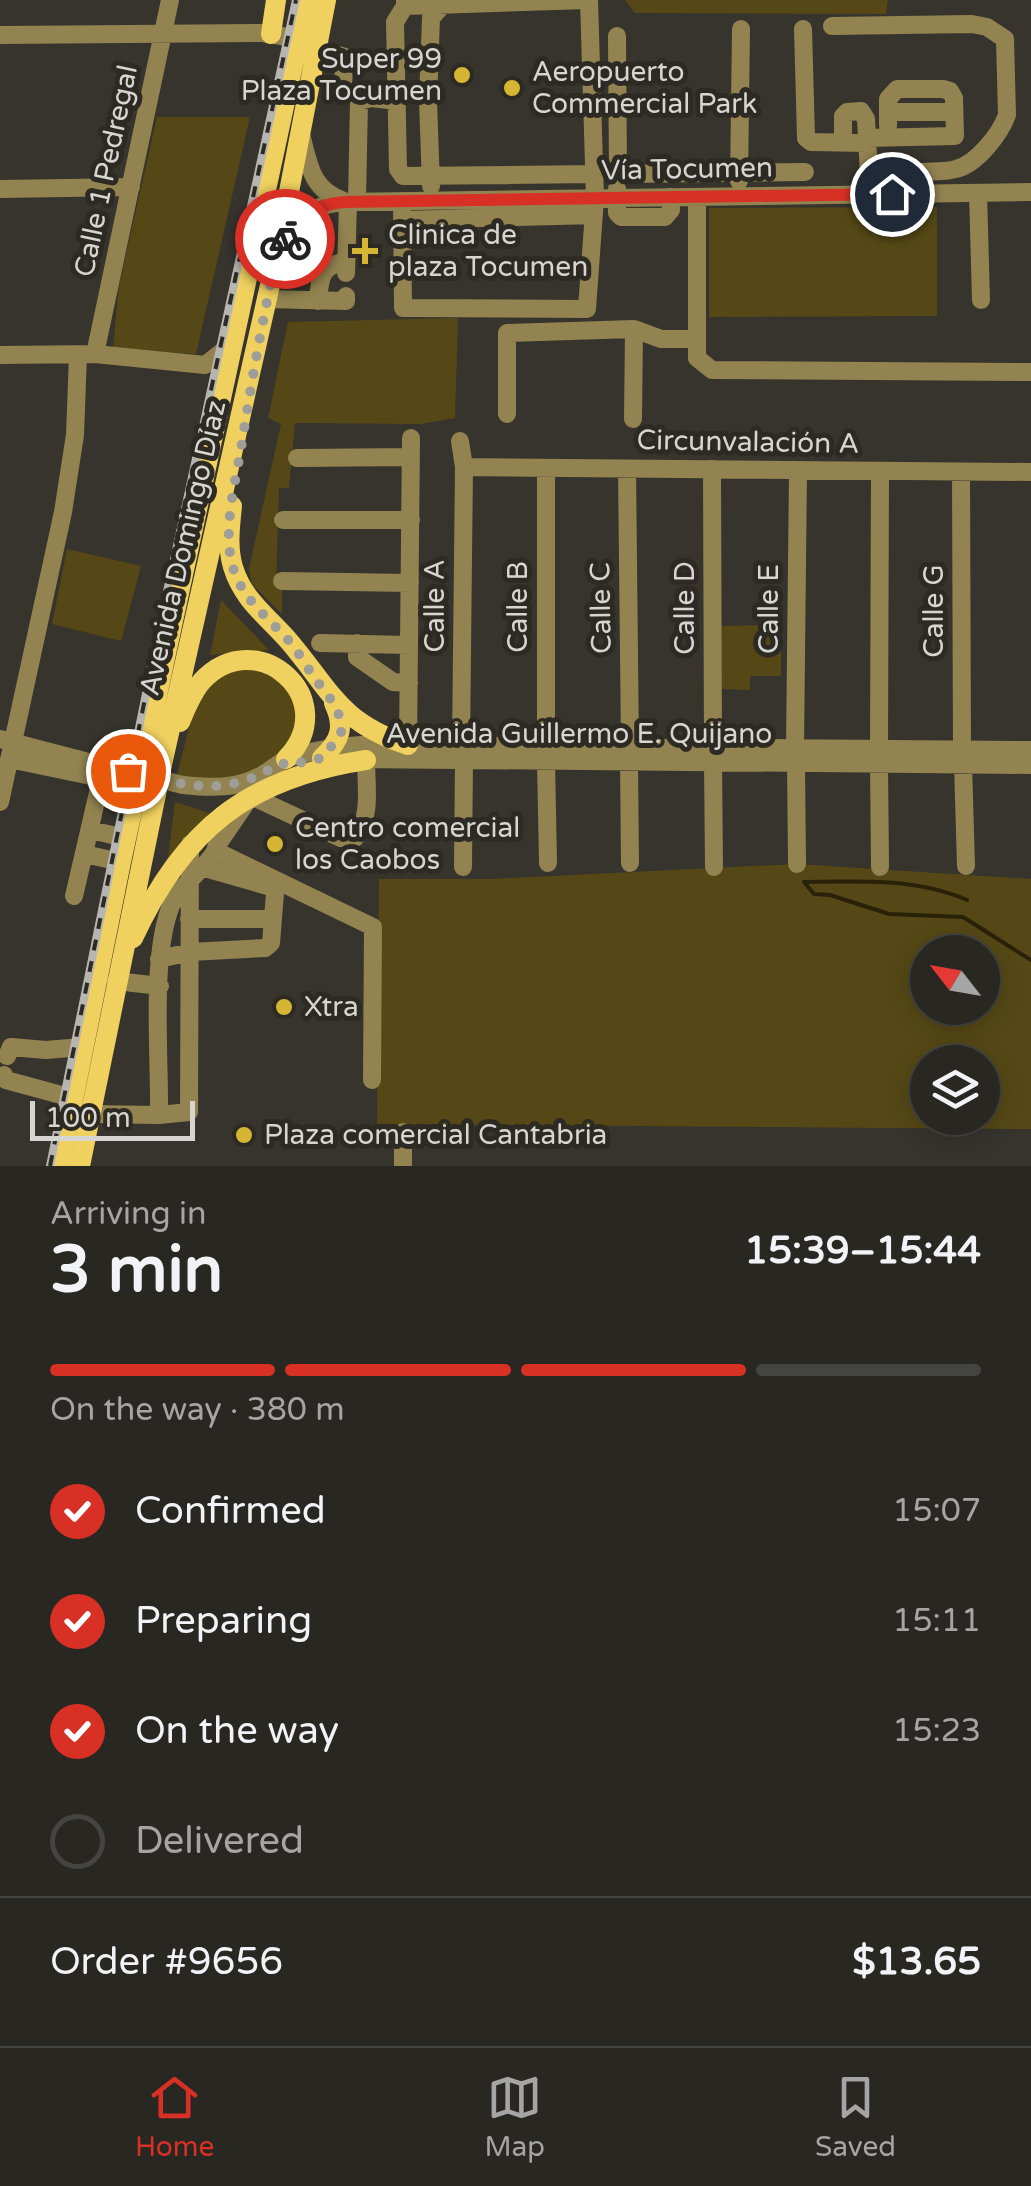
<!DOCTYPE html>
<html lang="en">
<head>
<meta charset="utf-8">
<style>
  :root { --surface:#282722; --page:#302f2a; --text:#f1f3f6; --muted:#a5a5a5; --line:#444440; --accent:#d93025 }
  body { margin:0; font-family:"Varela Round",sans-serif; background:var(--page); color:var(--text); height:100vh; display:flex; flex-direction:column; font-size:38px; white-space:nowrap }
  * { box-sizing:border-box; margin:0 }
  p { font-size:32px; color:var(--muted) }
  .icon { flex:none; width:55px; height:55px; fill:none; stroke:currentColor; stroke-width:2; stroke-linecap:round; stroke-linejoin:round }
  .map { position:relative; height:1166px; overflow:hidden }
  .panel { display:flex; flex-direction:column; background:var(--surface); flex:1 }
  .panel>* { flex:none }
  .needle { width:65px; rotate:301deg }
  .buttons { position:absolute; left:910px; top:935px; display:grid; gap:20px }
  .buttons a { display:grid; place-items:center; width:90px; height:90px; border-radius:50%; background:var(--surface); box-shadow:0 5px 25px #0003,0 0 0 2px var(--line); font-size:50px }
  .scale { position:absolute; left:30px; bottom:25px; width:165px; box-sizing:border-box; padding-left:10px; border:5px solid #d6d5d1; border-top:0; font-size:28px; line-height:35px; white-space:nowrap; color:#d6d5d1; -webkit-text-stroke:8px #2c2a23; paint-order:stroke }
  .pin { position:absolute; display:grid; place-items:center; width:85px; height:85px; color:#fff; margin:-42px; border:5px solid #fff; border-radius:50%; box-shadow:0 2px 10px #0007 }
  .courier { position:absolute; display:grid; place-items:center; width:100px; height:100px; margin:-50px; border:8px solid #d93025; border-radius:50%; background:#fff; color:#222; box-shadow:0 2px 12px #0007 }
  .head em { font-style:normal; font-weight:800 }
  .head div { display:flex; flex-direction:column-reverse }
  .head { display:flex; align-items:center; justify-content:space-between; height:170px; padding:0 50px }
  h1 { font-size:65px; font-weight:800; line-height:75px }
  .bar { display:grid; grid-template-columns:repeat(4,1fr); gap:15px 10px; align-content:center; height:120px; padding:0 50px }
  .bar i { height:12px; border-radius:8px; background:var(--line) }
  .bar .selected { background:var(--accent) }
  .bar p { grid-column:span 4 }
  .line { display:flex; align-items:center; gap:25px; padding:0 50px; border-top:2px solid var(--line) }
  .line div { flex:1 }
  ol { padding:0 50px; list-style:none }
  li { display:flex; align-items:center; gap:30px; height:110px }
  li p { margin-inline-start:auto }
  li .icon { padding:10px; border-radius:50%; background:var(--accent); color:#fff; stroke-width:4 }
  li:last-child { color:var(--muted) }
  li i { width:55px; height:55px; border:5px solid var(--line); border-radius:50% }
  .menu { display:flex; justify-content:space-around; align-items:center; height:140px; border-top:2px solid var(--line); background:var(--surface); font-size:28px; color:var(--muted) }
  .menu a { display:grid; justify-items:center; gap:5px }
  .menu .selected { color:var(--accent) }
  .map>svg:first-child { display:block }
  .green { fill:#554816; fill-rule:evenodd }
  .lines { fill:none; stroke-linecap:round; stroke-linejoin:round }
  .stream { stroke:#292209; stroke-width:4 }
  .minor { stroke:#928350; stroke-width:18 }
  .major { stroke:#f0d15f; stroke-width:20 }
  .rail-casing { stroke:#b7b5b1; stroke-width:8 }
  .rail { stroke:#2c2a23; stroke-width:4; stroke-dasharray:11; stroke-linecap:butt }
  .minor-bridge { stroke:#928350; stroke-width:18 }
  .done { stroke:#9e9d98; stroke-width:10; stroke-dasharray:0 18 }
  .route { stroke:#d93025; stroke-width:12 }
  .poi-dot { fill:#d5b534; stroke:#2c2a23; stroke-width:4 }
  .labels { text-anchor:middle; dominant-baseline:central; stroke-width:10; stroke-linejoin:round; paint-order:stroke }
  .poi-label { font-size:28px; fill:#d6d5d1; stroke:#2c2a23; text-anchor:start }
  .street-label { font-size:28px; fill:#d6d5d1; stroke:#2c2a23 }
</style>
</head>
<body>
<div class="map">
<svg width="1031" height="1166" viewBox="0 0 1031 1166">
  <rect width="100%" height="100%" fill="#36342d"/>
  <path class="green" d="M 625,0 L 888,0 L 886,14 L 635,13 Z
    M 157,117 L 250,117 L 196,354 L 113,349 L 119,286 Z
    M 937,207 L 937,316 L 709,317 L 709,208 Z
    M 458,318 L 455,418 L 421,424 L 295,423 L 289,488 L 279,488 L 276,586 L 282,587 L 282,614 L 252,584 L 249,569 L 281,424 L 268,418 L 288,322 Z
    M 67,549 L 141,566 L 121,641 L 52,624 Z
    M 221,600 L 269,650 L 210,655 Z
    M 781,625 L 781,676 L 750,676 L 750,690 L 720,689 L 720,626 Z
    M 246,664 L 288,686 C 291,695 297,707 298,716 C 300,750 247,781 217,781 C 204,781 190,777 177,775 L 199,688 Z
    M 175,802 L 212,814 L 168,858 Z
    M 797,864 L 1031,879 L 1031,1129 L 377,1124 L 379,879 L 492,879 ZM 928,952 L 982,952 L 982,1008 L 928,1008 ZM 928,1062 L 982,1062 L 982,1118 L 928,1118 Z"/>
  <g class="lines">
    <path class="stream" d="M 967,900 C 916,878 859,881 804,882 L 814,894 L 830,895 L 889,914 L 963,917 L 1031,960"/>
    <path class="minor" d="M 405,0 L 405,6 L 395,22 L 398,169 L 403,176 L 594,174
      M 405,6 L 587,0
      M 832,26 L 972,24 L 987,27 L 1005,39 L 1007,115 C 1000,134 977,164 956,169 C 946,172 933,171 922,172 L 915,193
      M 803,29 L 806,138 L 811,142 L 867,143
      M 0,35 L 263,33 L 300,39
      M 617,36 L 618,174 L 805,172
      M 317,49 L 345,57 L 343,83
      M 888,112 L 954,112
      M 301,134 C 309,165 311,190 344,201
      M 867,138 L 955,136 L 954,98 L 950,91 L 943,89 L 897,89 L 888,99 L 888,126
      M 843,142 L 843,116 L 847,112 L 861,111 L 866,119 L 870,194
      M 739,181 L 741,29
      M 431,186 L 428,100 L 431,18 L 442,6
      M 0,189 L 131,187
      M 617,189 L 617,213 L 621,217 L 665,217 L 671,210 L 670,197
      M 978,193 L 981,300
      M 697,197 L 697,358 L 712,370 L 1031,372
      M 357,201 L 359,101 L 371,98 L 397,101
      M 402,201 L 403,308 L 587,309 L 595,198 L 589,0
      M 402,220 L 594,215
      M 282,245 C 299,216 311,205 345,202 L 1031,192
      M 346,273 L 348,202
      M 266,299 L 346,301 L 346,296
      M 318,301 C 320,276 321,266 346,261
      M 95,354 L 170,0
      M 0,355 L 95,354 L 205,365 L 223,351 L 233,337
      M 507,414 L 507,333 L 634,329 L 661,339 L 696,339
      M 633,419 L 634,329
      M 460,441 L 464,467 L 461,745
      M 297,458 L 411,457
      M 464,467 L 1031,472
      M 627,469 L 630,747
      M 712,469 L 713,747
      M 961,472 L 962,750
      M 283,520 L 411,520
      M 282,581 L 410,583
      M 320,643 L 409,645
      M 357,643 L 357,657 L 393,682 L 409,683
      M 0,739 L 100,765
      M 408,745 L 411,438
      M 546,746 L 546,468
      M 795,748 L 798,470
      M 879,749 L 880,472
      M 370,753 L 366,760 C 366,785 372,818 355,838 L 341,838 L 251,796 L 216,847 L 218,852 L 373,927 L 372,1080
      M 9,759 L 91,776 L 100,784 L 74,896
      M 355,759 L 1031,765
      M 546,761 L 548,863
      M 629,761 L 630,863
      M 713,762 L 714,867
      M 796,763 L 797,864
      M 879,763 L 880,867
      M 963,764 L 966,866
      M 183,785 C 211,788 237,789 262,775 C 271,770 280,762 289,758 C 312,750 337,747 361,745 L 1031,750
      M 0,802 L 63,512 L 75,435 L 78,355
      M 90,830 L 126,838
      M 84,854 L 121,862
      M 463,867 L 464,760
      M 189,919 L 273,919
      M 159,959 L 191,952 L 265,948 L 271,943 L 275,893 L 271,887 L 205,868
      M 116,981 L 160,986
      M 7,1056 L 11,1047 L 46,1050 L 82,1047
      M 4,1075 L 6,1080 L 72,1098
      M 90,1114 L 159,1115 L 189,1112 L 190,844
      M 159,1115 C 160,1058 151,964 169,911 C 177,886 203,872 216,850
      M 403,1166 L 403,1132"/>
    <path class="major" d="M 271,34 L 276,0
      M 232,506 C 230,526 227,547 233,567 C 243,600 267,616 288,640 C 331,690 338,722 408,745
      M 180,722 C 186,708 192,692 202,681 C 257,622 344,700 286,759
      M 322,758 C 341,740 345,727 334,703
      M 133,938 C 183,830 247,778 366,760
      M 60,1164 L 121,862 L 307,0
      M 80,1166 L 163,760 L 277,254 L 326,0"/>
    <g class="rail-casing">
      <path id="rail" d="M 50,1166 L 163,610 L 296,0"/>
    </g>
    <use href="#rail" class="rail"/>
    <path class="minor-bridge" d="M 100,765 L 183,785"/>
  </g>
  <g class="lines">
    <path class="done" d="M 128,771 C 188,786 225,799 280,763 L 290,765 L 322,758 L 341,734 C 343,711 329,697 316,680 C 307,668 300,654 290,642 C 269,618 245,602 234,571 C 221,531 236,482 242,442 C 252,379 263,317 277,254 L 285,239"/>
    <path class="route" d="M 285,239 C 301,213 315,205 344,202 L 892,194"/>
  </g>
  <g class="poi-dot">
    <circle cx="462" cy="75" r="10"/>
    <circle cx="512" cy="88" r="10"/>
    <path d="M360 236h10v10h10v10h-10v10h-10v-10h-10v-10h10z"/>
    <circle cx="275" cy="844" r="10"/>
    <circle cx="284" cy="1007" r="10"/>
    <circle cx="244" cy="1135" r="10"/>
  </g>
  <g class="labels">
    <g class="poi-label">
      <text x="442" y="59" text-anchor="end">Super 99<tspan x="442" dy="32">Plaza Tocumen</tspan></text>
      <text x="532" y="72">Aeropuerto<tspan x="532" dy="32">Commercial Park</tspan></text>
      <text x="388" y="235">Clinica de<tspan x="388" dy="32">plaza Tocumen</tspan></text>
      <text x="295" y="828">Centro comercial<tspan x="295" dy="32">los Caobos</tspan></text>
      <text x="304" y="1007">Xtra</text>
      <text x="264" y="1135">Plaza comercial Cantabria</text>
    </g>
    <g class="street-label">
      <text transform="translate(687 169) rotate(-1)">Vía Tocumen</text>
      <text transform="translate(106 171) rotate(-78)">Calle 1 Pedregal</text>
      <text transform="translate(748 442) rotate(1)">Circunvalación A</text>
      <text transform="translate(183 548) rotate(-77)">Avenida Domingo Díaz</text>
      <text transform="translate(435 606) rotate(-90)">Calle A</text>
      <text transform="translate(518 607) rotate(-90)">Calle B</text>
      <text transform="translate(601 608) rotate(-91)">Calle C</text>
      <text transform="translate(685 608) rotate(-90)">Calle D</text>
      <text transform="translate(769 609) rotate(-90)">Calle E</text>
      <text transform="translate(934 611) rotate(-90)">Calle G</text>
      <text x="579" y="734">Avenida Guillermo E. Quijano</text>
    </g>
  </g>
</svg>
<div class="buttons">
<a><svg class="needle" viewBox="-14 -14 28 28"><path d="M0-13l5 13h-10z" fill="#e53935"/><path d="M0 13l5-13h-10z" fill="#a5a5a5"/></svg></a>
<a><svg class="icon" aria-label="layers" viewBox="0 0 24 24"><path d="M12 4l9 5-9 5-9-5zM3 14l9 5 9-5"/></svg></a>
</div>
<div class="scale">100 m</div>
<div class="pin" style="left:128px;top:771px;background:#ea580c"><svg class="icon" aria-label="bag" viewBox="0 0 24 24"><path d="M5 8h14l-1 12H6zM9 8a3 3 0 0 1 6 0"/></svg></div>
<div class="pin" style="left:892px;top:194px;background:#1f2937"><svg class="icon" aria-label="home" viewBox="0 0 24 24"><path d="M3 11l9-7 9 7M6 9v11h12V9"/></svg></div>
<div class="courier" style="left:285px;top:239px"><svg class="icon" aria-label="bike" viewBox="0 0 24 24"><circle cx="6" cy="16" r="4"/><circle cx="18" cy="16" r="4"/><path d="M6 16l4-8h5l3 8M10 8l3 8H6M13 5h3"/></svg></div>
</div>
<section class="panel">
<div class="head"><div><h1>3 min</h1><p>Arriving in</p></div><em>15:39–15:44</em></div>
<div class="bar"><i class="selected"></i><i class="selected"></i><i class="selected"></i><i></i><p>On the way · 380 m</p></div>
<ol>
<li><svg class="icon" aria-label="check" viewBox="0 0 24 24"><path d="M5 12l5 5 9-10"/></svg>Confirmed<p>15:07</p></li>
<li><svg class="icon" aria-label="check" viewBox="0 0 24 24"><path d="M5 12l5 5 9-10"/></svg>Preparing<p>15:11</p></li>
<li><svg class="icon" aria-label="check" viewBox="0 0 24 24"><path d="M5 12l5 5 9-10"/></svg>On the way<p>15:23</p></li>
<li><i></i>Delivered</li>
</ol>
<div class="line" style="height:130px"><div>Order #9656</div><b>$13.65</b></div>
</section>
<nav class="menu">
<a class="selected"><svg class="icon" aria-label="home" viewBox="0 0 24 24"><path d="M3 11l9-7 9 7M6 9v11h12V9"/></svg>Home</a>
<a><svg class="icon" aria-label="map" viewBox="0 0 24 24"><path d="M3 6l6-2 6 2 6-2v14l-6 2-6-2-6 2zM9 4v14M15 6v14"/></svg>Map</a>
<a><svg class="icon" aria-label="saved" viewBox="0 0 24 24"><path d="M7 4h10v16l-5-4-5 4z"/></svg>Saved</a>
</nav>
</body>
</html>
